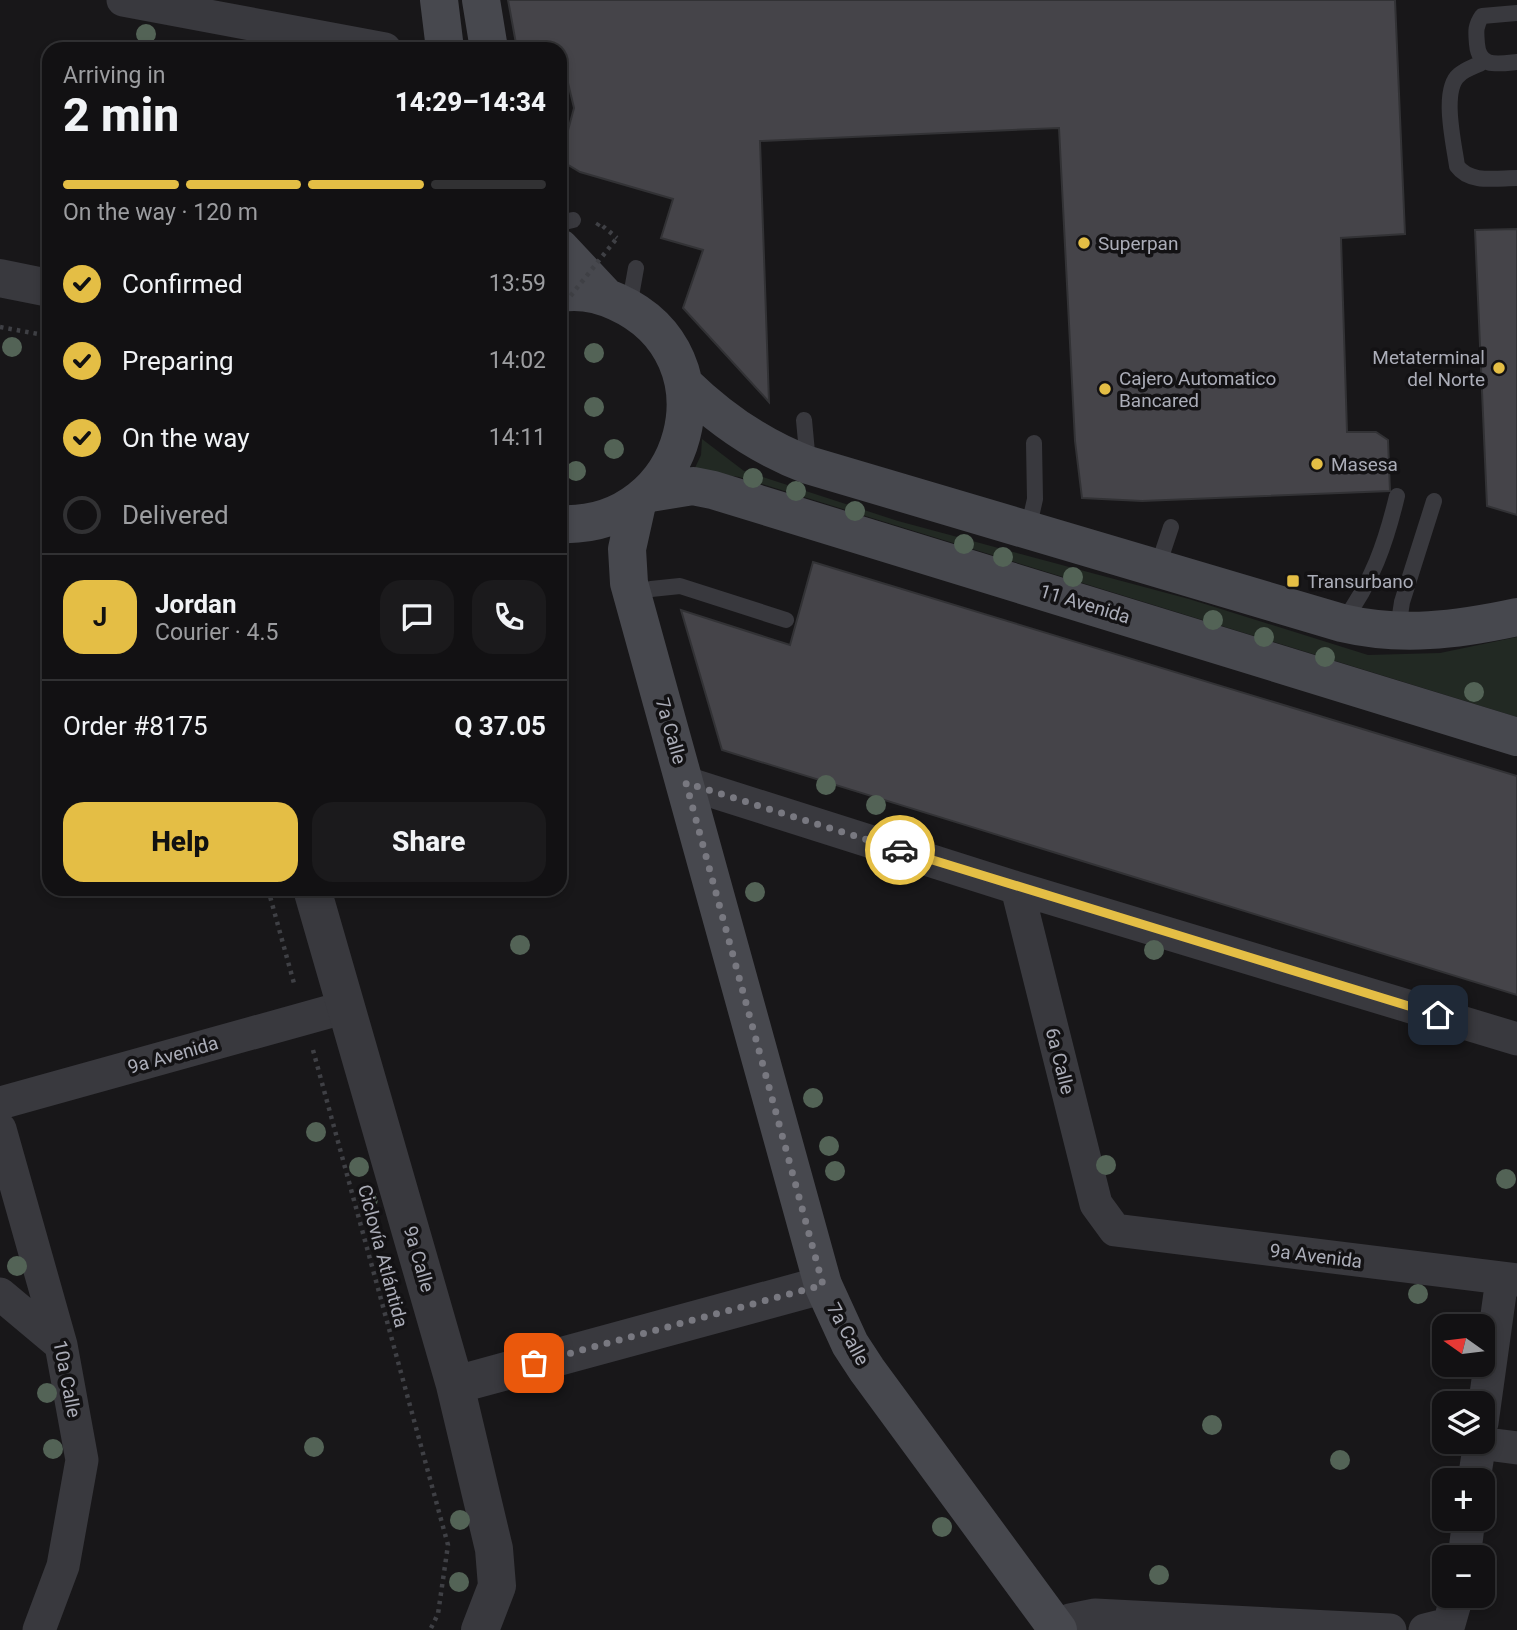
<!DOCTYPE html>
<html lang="en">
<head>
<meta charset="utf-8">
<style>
  :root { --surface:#121113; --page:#1b1a1c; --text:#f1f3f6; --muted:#9c9da0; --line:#313133; --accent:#e4be45 }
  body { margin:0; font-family:Roboto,sans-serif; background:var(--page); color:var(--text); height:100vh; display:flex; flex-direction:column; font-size:26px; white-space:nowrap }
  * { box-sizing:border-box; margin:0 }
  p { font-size:23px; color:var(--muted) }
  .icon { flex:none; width:38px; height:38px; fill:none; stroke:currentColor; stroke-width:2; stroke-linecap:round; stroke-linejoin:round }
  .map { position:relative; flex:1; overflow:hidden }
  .side { position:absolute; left:42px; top:42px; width:525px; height:854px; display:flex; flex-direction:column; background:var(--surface); border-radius:21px; box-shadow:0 4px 10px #0003,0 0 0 2px var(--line) }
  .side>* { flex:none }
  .needle { width:46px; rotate:284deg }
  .tools { position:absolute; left:1432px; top:1314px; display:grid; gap:14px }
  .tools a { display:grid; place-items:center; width:63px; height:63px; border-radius:14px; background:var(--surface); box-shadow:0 4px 10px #0003,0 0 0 2px var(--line); font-size:35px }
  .pin { position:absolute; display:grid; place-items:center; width:60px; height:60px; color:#fff; margin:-30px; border-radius:14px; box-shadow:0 4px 10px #0006 }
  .courier { position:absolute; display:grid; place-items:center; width:70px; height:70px; margin:-35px; border:5px solid #e4be45; border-radius:50%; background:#fff; color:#222; box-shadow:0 2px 9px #0007 }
  .head em { font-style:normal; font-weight:800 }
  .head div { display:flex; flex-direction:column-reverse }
  .head { display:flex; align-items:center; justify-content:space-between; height:119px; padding:0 21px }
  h1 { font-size:46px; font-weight:800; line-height:52px }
  .bar { display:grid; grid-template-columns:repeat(4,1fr); gap:10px 7px; align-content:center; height:84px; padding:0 21px }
  .bar i { height:9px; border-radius:5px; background:var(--line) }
  .bar .active { background:var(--accent) }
  .bar p { grid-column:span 4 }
  .line { display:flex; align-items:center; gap:18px; padding:0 21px; border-top:2px solid var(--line) }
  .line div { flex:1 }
  .round { display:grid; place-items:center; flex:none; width:74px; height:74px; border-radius:21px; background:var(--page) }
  ol { padding:0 21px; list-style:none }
  li { display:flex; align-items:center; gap:21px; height:77px }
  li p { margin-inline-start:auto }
  li .icon { padding:7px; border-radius:50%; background:var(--accent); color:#111; stroke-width:4 }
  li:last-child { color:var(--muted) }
  li i { width:38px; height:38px; border:4px solid var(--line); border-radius:50% }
  .cta { display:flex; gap:14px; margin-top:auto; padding:14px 21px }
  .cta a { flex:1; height:80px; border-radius:21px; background:var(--accent); color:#111; font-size:28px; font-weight:800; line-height:80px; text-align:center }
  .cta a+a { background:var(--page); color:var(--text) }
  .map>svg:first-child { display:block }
  .green { fill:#222923 }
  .building { fill:#454449; stroke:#323235; stroke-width:2 }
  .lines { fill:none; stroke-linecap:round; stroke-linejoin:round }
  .path { stroke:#3f4045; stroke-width:4.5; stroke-dasharray:3.5 5; stroke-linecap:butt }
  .service { stroke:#39393e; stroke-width:16 }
  .minor { stroke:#39393e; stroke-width:33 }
  .tertiary { stroke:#39393e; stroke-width:38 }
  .secondary { stroke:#47484e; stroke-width:38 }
  .path-bridge { stroke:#3f4045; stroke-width:4.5; stroke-dasharray:3.5 5; stroke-linecap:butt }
  .tree { fill:#536356 }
  .done { stroke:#787880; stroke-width:7; stroke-dasharray:0 12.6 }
  .route { stroke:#e4be45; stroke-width:9 }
  .poi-dot { fill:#e4be45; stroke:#131214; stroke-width:2.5 }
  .labels { text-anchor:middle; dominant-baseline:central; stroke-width:7; stroke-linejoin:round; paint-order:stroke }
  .poi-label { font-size:19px; fill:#abadb8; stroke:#131214; text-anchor:start }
  .street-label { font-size:19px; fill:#abadb8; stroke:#131214 }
</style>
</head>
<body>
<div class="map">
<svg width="1517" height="1630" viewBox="0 0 1517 1630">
  <rect width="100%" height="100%" fill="#181719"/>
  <path class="green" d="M 702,439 L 744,471 L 898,521 L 1189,599 L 1368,655 L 1440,653 L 1517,637 L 1517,717 L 739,477 L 694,470 L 701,455 Z"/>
  <path class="building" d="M 508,0 L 1395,0 L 1405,234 L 1341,238 L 1347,432 L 1376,432 L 1388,440 L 1390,491 L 1142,501 L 1082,498 L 1075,441 L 1059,128 L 760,141 L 769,402 L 683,308 L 703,250 L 661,238 L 673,199 L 580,172 L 560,160 L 574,108 L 563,62 L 560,63 L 560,49 L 517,49 Z
    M 1517,229 L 1517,515 L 1487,506 L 1475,230 Z
    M 813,562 L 1517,776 L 1517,995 L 722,750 L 681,610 L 790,645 Z"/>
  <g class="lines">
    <path class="path" d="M 597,226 L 599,223 L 617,238
      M 0,327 L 49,336
      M 268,889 L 295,987
      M 313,1050 L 448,1545 L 438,1614 L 430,1630"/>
    <path class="service" d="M 1517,13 L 1482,16 C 1475,26 1476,32 1477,44 C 1479,68 1497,64 1517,62
      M 1483,62 C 1476,66 1465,69 1459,75 C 1441,90 1454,144 1457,166 C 1470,184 1497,178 1517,178
      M 560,223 L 573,220
      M 629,307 L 636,268
      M 804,420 L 808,463
      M 1028,530 L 1035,499 L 1034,443
      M 1157,569 L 1171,527
      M 633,595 L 651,589 L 680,586 L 786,620
      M 1343,621 C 1372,583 1386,542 1397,496
      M 1404,630 L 1400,615 L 1402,602 L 1434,501"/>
    <path class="minor" d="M 123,0 L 385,49
      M 686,783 L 1017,888 L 1517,1039
      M 1017,888 L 1096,1204 L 1115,1230 L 1517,1280
      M 0,1103 L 346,1007
      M 0,1129 L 61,1345 L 82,1460 L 63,1566 L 39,1630
      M 0,1294 L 61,1345
      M 1482,1423 L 1502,1279
      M 1479,1443 L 1517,1448
      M 1474,1480 L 1480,1442
      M 1464,1558 L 1469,1519
      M 1057,1629 L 1070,1620 L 1095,1615 L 1390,1630
      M 1425,1630 L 1449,1624 L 1457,1596"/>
    <path class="tertiary" d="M 0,278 L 49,288
      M 312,889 L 455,1385 L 494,1549 L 497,1586 L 480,1630
      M 455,1385 L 823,1285"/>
    <path class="secondary" d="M 439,0 L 445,49
      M 481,0 L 489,49
      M 560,248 L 605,296
      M 560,293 C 579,290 600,294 617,302 C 736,356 689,530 560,524
      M 684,384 C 721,420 760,447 808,465 L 1342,623 C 1401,637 1457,630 1517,617
      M 650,493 L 693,486 L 713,490 L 1517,737
      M 637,504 L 627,549 L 629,583 L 823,1285 L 850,1344 L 867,1370 L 1058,1630"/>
    <path class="path-bridge" d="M 560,309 L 617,238"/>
  </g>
  <g class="tree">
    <circle cx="146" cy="34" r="10"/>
    <circle cx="12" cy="347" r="10"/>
    <circle cx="594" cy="353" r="10"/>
    <circle cx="594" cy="407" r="10"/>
    <circle cx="614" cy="449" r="10"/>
    <circle cx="576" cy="471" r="10"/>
    <circle cx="753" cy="478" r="10"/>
    <circle cx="796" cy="491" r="10"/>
    <circle cx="855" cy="511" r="10"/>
    <circle cx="964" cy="544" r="10"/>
    <circle cx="1003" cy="557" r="10"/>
    <circle cx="1073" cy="577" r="10"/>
    <circle cx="1213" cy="620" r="10"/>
    <circle cx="1264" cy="637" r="10"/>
    <circle cx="1325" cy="657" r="10"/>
    <circle cx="1474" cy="692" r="10"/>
    <circle cx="826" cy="785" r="10"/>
    <circle cx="876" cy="805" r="10"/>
    <circle cx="755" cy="892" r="10"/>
    <circle cx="520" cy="945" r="10"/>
    <circle cx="1154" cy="950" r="10"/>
    <circle cx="813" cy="1098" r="10"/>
    <circle cx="316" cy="1132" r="10"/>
    <circle cx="829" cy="1146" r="10"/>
    <circle cx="1106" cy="1165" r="10"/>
    <circle cx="359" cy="1167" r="10"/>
    <circle cx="835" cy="1171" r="10"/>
    <circle cx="1506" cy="1179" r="10"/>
    <circle cx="368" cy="1199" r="10"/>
    <circle cx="17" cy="1266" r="10"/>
    <circle cx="1418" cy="1294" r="10"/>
    <circle cx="47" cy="1393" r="10"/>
    <circle cx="1212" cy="1425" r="10"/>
    <circle cx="314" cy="1447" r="10"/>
    <circle cx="53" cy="1449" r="10"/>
    <circle cx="1340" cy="1460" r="10"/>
    <circle cx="460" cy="1520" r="10"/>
    <circle cx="942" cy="1527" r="10"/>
    <circle cx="1159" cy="1575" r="10"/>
    <circle cx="459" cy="1582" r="10"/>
  </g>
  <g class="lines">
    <path class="done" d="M 534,1363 L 823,1285 L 686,783 L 900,850"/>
    <path class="route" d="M 900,850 L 1438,1015"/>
  </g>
  <g class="poi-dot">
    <circle cx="1084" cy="243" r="7"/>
    <circle cx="1499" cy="368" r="7"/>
    <circle cx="1105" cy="389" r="7"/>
    <circle cx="1317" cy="464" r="7"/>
    <rect x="1286" y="574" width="14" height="14" rx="3.5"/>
  </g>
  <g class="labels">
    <g class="poi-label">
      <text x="1098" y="243">Superpan</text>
      <text x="1485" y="357" text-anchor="end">Metaterminal<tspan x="1485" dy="22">del Norte</tspan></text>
      <text x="1119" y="378">Cajero Automatico<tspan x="1119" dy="22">Bancared</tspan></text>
      <text x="1331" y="464">Masesa</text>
      <text x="1307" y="581">Transurbano</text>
    </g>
    <g class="street-label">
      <text transform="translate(1085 604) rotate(17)">11 Avenida</text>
      <text transform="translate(671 731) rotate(74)">7a Calle</text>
      <text transform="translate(173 1055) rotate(-16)">9a Avenida</text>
      <text transform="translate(1060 1061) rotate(76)">6a Calle</text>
      <text transform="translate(383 1256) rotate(75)">Ciclovía Atlántida</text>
      <text transform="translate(1316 1256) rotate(7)">9a Avenida</text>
      <text transform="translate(419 1259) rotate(74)">9a Calle</text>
      <text transform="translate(848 1334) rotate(62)">7a Calle</text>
      <text transform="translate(67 1379) rotate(79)">10a Calle</text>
    </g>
  </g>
</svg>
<div class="tools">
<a><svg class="needle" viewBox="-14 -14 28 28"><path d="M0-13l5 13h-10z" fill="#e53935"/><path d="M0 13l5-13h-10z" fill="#9c9da0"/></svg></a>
<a><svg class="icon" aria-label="layers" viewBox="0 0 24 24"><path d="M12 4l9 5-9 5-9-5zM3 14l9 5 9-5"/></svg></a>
<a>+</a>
<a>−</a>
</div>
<div class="pin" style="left:534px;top:1363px;background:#ea580c"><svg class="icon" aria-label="bag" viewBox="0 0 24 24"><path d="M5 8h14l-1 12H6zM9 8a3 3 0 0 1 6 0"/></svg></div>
<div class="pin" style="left:1438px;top:1015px;background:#1f2937"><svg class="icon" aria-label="home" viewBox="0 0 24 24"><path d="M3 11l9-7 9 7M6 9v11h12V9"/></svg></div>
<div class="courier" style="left:900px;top:850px"><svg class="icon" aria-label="car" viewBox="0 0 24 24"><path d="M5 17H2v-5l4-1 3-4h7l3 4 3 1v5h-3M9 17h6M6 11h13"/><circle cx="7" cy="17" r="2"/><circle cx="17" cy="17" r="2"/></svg></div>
<section class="side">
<div class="head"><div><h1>2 min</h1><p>Arriving in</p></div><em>14:29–14:34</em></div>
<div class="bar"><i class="active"></i><i class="active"></i><i class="active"></i><i></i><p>On the way · 120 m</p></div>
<ol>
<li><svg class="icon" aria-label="check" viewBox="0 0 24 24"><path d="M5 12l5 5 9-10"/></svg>Confirmed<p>13:59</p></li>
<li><svg class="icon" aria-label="check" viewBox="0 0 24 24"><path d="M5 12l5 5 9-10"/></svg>Preparing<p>14:02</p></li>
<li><svg class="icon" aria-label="check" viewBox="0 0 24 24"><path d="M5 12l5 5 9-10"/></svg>On the way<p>14:11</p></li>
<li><i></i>Delivered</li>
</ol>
<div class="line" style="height:126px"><b class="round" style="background:var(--accent);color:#111">J</b><div><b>Jordan</b><p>Courier · 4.5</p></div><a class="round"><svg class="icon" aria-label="chat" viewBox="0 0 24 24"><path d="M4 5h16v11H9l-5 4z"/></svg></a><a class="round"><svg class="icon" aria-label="phone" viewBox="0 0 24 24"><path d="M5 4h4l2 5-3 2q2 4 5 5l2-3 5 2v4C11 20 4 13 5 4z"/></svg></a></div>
<div class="line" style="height:91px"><div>Order #8175</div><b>Q 37.05</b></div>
<div class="cta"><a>Help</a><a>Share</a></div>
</section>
</div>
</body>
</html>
